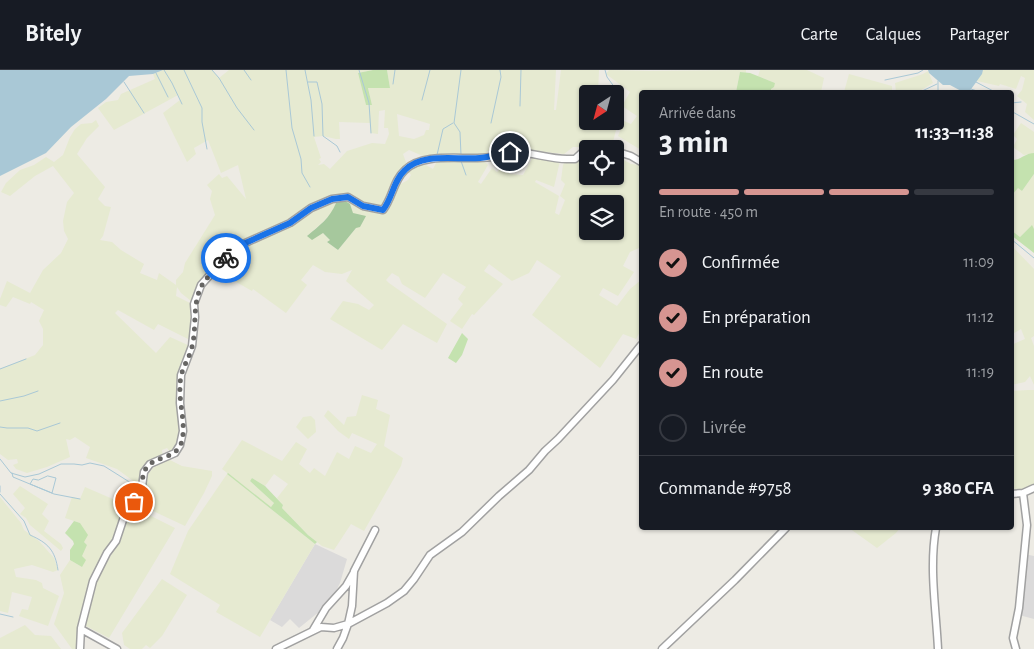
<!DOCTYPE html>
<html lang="fr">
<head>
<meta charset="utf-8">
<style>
  :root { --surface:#171b24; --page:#242831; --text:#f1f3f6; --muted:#9ea1a6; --line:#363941; --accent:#d69591 }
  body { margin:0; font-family:"Alegreya Sans",sans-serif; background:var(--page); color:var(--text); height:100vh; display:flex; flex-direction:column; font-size:19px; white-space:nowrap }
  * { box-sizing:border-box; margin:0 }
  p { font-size:16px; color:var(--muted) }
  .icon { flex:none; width:28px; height:28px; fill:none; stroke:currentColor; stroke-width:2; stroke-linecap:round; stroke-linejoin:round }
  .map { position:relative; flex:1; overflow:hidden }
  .side { position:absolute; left:639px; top:20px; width:375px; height:440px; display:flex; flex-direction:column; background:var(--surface); border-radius:5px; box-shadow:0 1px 4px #0004 }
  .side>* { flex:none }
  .needle { width:32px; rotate:216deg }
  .fabs { position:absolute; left:579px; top:15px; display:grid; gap:10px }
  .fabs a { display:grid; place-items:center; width:45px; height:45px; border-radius:5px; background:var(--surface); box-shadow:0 1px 4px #0004; font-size:25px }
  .pin { position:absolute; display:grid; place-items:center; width:42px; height:42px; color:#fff; margin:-21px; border:2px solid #fff; border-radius:50%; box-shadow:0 1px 5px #0007 }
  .courier { position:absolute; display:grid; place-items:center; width:50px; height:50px; margin:-25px; border:4px solid #1a73e8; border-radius:50%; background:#fff; color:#222; box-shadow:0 1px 6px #0007 }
  .summary em { font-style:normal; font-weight:700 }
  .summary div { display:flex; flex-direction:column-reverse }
  .summary { display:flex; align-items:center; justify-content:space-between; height:85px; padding:0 20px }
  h1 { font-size:32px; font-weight:700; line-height:38px }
  .bar { display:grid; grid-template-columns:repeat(4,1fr); gap:8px 5px; align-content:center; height:60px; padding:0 20px }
  .bar i { height:6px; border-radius:4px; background:var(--line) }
  .bar .selected { background:var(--accent) }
  .bar p { grid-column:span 4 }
  .line { display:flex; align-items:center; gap:12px; padding:0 20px; border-top:1px solid var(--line) }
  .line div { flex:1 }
  ol { padding:0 20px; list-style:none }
  li { display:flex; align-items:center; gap:15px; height:55px }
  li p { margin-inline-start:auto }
  li .icon { padding:5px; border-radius:50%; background:var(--accent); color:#111; stroke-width:4 }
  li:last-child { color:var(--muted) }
  li i { width:28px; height:28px; border:2px solid var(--line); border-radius:50% }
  header { display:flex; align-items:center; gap:30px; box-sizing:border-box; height:70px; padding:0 25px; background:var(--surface); border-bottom:1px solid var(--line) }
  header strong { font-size:24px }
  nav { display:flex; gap:28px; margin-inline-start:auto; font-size:18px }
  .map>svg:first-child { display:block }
  .residential { fill:#dbdada }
  .farmland { fill:#e6ead1; fill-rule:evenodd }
  .grass { fill:#c4e2af }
  .forest { fill:#a6c89d }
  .water { fill:#a9c8d6 }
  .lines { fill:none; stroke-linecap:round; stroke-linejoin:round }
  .stream { stroke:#a9c8d6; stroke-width:1 }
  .minor-casing { stroke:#a1a1a1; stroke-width:9 }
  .minor { stroke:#fff; stroke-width:6 }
  .done { stroke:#666563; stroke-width:5; stroke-dasharray:0 9 }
  .route { stroke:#1a73e8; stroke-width:6 }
</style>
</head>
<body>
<header>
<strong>Bitely</strong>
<nav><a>Carte</a><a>Calques</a><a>Partager</a></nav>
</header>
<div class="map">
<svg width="1034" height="579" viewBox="0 0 1034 579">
  <rect width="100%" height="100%" fill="#edebe4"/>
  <path class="residential" d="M 315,474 L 347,489 L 340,513 L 330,533 L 299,558 L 290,549 L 282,557 L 270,550 Z
    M 1024,484 L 1034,486 L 1034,549 L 1019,545 Z"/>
  <path class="farmland" d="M 163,0 L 212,0 L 219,8 L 229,0 L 373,0 L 358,3 L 366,35 L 372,35 L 368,17 L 390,18 L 387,0 L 556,0 L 554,40 L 556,40 L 561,0 L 599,0 L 598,24 L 588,24 L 588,51 L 615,51 L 615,36 L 617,38 L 618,52 L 612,76 L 592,73 L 590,77 L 573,77 L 564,84 L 524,80 L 511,82 L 487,81 L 486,88 L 481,88 L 488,95 L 478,112 L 481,114 L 492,98 L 497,102 L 500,99 L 491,91 L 492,87 L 508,83 L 520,90 L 509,104 L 523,105 L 533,87 L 560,91 L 554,117 L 536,110 L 535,112 L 559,126 L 555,143 L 559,145 L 565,130 L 560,126 L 565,114 L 561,110 L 563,95 L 565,91 L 575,90 L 587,82 L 588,106 L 615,106 L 615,85 L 631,94 L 641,95 L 641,175 L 639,178 L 630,182 L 623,196 L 634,202 L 618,226 L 603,218 L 599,225 L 617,236 L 630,219 L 641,210 L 641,260 L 636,269 L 623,264 L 600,298 L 532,245 L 561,206 L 537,190 L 529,203 L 512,211 L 489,194 L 484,201 L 503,214 L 474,245 L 472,244 L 462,259 L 450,251 L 463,234 L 458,229 L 466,217 L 443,203 L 425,228 L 402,214 L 399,207 L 392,203 L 386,210 L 389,213 L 447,254 L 437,273 L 403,254 L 382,280 L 330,249 L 343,231 L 358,234 L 369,240 L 374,235 L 346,211 L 352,200 L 342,204 L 325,202 L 313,195 L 301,210 L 307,215 L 286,243 L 253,219 L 252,221 L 231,209 L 247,184 L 214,201 L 205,212 L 196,235 L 181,223 L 177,217 L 176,226 L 196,236 L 194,272 L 158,254 L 154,260 L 118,240 L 115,243 L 156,283 L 170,267 L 190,276 L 179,299 L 178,311 L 178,324 L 184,361 L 172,384 L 167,378 L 162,380 L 163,388 L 146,401 L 136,413 L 117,399 L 86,388 L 90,377 L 75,367 L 70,370 L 66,369 L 70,387 L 47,397 L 27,403 L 16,399 L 13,395 L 18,393 L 17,389 L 8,390 L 0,384 L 0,299 L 35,285 L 43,275 L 43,259 L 39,251 L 44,240 L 31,232 L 30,234 L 13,227 L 6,237 L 0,235 L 0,229 L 7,211 L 30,223 L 43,200 L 61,183 L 68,169 L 64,161 L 63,151 L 67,132 L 74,123 L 53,96 L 35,106 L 10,126 L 1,122 L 6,113 L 20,100 L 34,95 L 46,87 L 54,92 L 63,85 L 70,67 L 75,59 L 81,54 L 92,53 L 96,50 L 99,56 L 87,68 L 77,84 L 105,117 L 98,129 L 105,136 L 111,137 L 103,166 L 100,170 L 112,172 L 121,180 L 144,194 L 140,203 L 157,210 L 159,203 L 176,215 L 176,210 L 183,202 L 185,193 L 215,145 L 210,129 L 212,121 L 207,115 L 219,104 L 222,108 L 227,106 L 246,129 L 238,95 L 221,103 L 208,70 L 194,78 L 196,84 L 187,92 L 163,43 L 180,30 L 178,25 L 114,60 L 98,38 L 106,32 L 118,30 L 121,24 L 155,9 L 153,4 ZM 385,40 L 384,58 L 388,58 L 389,64 L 385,74 L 372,73 L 347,81 L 330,99 L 324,94 L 318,95 L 321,92 L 319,89 L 321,88 L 314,67 L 323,66 L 336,69 L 340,69 L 339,52 L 370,53 L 371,63 L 378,64 L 379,41 ZM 397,44 L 430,54 L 429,60 L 426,60 L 424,65 L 414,69 L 399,66 ZM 409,80 L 430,89 L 438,89 L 433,99 L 422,93 L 416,95 L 408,101 L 411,105 L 408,110 L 397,116 L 407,95 L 403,84 ZM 336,133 L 350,134 L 356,158 L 338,180 L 327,172 L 330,170 L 323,163 L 307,166 L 323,152 L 332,142 ZM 588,134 L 615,134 L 615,161 L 588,161 Z
    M 609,0 L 649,1 L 746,0 L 746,3 L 740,2 L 736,22 L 641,22 L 641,80 L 618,66 L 624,51 L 631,54 L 637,46 L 622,36 L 630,22 L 606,4 Z
    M 760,0 L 807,0 L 824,8 L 821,22 L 771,22 L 771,19 L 775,13 L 758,6 Z
    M 983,0 L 1034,0 L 1034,50 L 1025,42 L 1027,34 L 1017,26 L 1022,20 L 1025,8 L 1021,6 L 1016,19 L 1000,14 L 999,16 L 977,11 Z
    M 928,1 L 933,13 L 918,22 L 896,22 L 895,13 L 923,4 Z
    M 849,4 L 892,16 L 892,22 L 844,22 Z
    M 1021,53 L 1034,62 L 1034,83 L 1024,85 L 1013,77 L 1017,69 L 1013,65 Z
    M 1034,104 L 1034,159 L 1031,156 L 1020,167 L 1011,160 L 1011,126 L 1018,117 L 1022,121 Z
    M 1011,175 L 1034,199 L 1034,266 L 1031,268 L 1034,276 L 1034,315 L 1030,306 L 1025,312 L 1011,315 L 1011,275 L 1025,269 L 1021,259 L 1011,265 Z
    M 1028,320 L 1034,320 L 1034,417 L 1025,421 L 1011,418 L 1011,321 Z
    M 362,325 L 378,330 L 376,339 L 390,345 L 384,376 L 403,388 L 401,396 L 364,461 L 351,454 L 334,480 L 322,476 L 308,465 L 282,438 L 283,435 L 277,428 L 288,414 L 274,404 L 265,416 L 252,408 L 250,411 L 274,433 L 271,437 L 222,399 L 242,370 L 282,391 L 296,372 L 307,379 L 299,394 L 310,403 L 314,398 L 325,406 L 337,382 L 349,389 L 355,376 L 371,383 L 377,374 L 352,363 L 349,369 L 338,361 L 324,346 L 328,340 L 344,355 L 347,347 L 356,346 Z
    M 311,346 L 315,350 L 316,362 L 308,369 L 296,357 L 303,347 Z
    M 168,389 L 182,396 L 212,401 L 212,406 L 204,423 L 185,456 L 136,433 L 146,407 L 156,394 Z
    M 227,404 L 315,474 L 260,567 L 216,542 L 220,535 L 170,504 L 188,461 Z
    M 20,416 L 48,434 L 42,444 L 49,451 L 44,461 L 61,474 L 63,478 L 61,481 L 30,455 L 26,448 L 20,444 L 25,438 L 13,424 Z
    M 85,417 L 129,436 L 116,469 L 94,507 L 77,566 L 77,579 L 72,579 L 54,554 L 64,523 L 60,505 L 70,490 L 82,497 L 81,486 L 87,475 L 84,472 L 80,453 L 65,448 L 72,427 L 80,429 Z
    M 0,427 L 21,453 L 24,460 L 39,471 L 54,488 L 58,500 L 53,502 L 32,495 L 14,499 L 16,507 L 36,510 L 42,513 L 43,518 L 59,526 L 48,556 L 19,546 L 22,539 L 28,540 L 32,527 L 12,522 L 8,543 L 0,541 Z
    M 135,438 L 175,458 L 109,568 L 84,555 L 96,511 L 117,475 L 129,445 Z
    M 849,458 L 900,458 L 896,463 L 877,478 Z
    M 162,509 L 187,525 L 162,566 L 150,578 L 146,575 L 142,579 L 130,579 L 124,575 L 122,563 Z
    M 25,555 L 35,565 L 51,566 L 61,579 L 0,579 L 0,568 Z"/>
  <path class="grass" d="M 373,0 L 387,0 L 390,18 L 368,18 L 372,35 L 366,35 L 358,3 Z
    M 740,2 L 750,3 L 775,13 L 774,17 L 771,19 L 771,22 L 736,22 Z
    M 1034,83 L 1034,104 L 1022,121 L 1018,118 L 1011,126 L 1011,90 C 1020,91 1025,83 1034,83 Z
    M 1032,155 L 1034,159 L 1034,183 L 1011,165 L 1011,160 L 1020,167 Z
    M 462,263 L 468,269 L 462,285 L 456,293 L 448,288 Z
    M 228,403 L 271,437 L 274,433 L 250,411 L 252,408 L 265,416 L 283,435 L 282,438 L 308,465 L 317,472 L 315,474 L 227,404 Z
    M 74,451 L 80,453 L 88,465 L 84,472 L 87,475 L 82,486 L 86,490 L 82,497 L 70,490 L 70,480 L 74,474 L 73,471 L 65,463 Z"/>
  <path class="forest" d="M 344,130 L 350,134 L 353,143 L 366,146 L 360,157 L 356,158 L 338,180 L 327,172 L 330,170 L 323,163 L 312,170 L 307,166 C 319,156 330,148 336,133 Z
    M 239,175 L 247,184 L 231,209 L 214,201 L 226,178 Z"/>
  <path class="water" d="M 0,0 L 163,0 L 153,4 L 129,6 L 106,29 L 71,57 L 46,83 L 0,106 Z
    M 928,0 L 983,0 L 982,4 L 969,22 L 963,22 L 950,15 L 943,15 L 929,3 Z"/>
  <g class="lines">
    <path class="stream" d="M 164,0 L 172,13 L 182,34
      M 184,0 L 202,38 L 202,52 L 207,79
      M 212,0 L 219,8 L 237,38 L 254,60
      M 244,0 L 251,10
      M 286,0 L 292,58 L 301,89 L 302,103 L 310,117
      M 305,0 L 311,30 L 314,66
      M 359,0 L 369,33 L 371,63
      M 605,0 L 607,7 L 618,22
      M 156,3 L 168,27
      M 885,10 L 918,3 L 923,0
      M 938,11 L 938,22
      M 124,12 L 144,43
      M 308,12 L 317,12 L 322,34 L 323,66 L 337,76 L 340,82
      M 976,12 L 995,22
      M 393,14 L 395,0
      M 971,19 L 980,22
      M 920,22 L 937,14
      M 422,30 L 430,0
      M 1011,33 L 1021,32
      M 520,36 L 521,0
      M 1011,41 L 1034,54
      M 491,53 L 501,7 L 500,0
      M 437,85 L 443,59 L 453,53
      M 461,85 L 460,62 L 454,53 L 461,0
      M 461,91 L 466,105
      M 1011,169 L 1034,188
      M 0,299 L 26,289
      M 0,331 L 24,326 L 38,321
      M 0,357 L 7,358 L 28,358 L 37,361 L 60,353
      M 0,389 L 11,403 L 25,407 L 39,404 L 61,394 L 74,394 L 82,395 L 90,393 L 104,396 L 139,418
      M 12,403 L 13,407 L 54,424 L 80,429
      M 48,406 L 56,408 L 52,423 L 30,414 L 33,409 L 38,410 Z
      M 0,416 L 0,422
      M 0,424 L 24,451 L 30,465 C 48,473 55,480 58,500
      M 0,544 L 13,547"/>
    <g class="minor-casing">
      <path id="minor" d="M 615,81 L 631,86 L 641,92
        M 1011,424 L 1023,423 L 1034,418
        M 936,458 C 929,497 936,539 938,579
        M 81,559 L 117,579
        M 313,560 L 326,538 L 346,516 L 354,502
        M 80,579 L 81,558 L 93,511 L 107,483 L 116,471 L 124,447 L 141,424 L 144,402 L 150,394 L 175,383 L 180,375 L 183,361 L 180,333 L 181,305 L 192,276 L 195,247 L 194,234 L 201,215 L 234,178 L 290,153 L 311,138 L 332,129 L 348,127 L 363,136 L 383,140 C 393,127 393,111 405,100 C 424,81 466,91 491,87 C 500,85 508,81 517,82 C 534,83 550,89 567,89 L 575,89 L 587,78 L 597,79
        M 276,579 L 321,557 L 334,558 L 348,554 L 387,533 L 404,521 L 414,509 L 430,485 L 462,462 L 499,426 L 529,400 L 545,381 L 558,369 L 613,310 L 641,275
        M 337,579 L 343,568 L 348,554 L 352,536 L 354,501 L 375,460
        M 662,579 L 735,510 L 786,458
        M 1016,579 L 1013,568 L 1019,538 L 1027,455 L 1023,423"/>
    </g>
    <use href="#minor" class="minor"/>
  </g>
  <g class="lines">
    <path class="done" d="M 134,432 C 148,417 138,408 147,397 C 156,386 175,389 181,374 C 187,357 179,335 180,317 C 180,298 188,293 192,277 C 197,257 192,236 201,217 C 207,205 219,198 226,188"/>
    <path class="route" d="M 226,188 L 234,178 L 290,153 L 311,138 L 332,129 L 348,127 L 363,136 L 383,140 C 393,127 393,111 405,100 C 423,82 456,90 480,88 C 490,87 500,84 510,82"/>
  </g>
</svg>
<div class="fabs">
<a><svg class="needle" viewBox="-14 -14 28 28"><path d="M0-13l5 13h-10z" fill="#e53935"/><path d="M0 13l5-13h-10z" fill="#9ea1a6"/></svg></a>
<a><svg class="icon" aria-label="locate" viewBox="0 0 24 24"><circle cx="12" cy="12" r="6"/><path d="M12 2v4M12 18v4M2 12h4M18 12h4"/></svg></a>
<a><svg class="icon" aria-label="layers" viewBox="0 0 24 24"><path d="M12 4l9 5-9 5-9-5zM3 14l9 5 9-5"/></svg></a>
</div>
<div class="pin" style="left:134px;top:432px;background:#ea580c"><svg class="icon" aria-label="bag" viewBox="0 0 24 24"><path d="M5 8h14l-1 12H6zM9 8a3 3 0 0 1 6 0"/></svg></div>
<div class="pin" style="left:510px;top:82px;background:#1f2937"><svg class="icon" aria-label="home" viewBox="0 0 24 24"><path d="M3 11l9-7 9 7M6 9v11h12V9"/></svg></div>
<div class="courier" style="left:226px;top:188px"><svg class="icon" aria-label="bike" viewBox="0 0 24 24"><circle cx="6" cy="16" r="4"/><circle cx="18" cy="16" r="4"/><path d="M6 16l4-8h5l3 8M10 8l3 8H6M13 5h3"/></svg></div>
<section class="side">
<div class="summary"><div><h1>3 min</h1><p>Arrivée dans</p></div><em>11:33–11:38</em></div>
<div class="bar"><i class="selected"></i><i class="selected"></i><i class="selected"></i><i></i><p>En route · 450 m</p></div>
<ol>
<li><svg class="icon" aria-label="check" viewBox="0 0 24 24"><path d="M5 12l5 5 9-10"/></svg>Confirmée<p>11:09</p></li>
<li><svg class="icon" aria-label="check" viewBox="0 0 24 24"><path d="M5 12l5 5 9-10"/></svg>En préparation<p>11:12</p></li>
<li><svg class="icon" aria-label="check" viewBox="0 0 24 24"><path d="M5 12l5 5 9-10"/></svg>En route<p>11:19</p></li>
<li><i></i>Livrée</li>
</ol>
<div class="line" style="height:65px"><div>Commande #9758</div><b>9 380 CFA</b></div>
</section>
</div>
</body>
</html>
